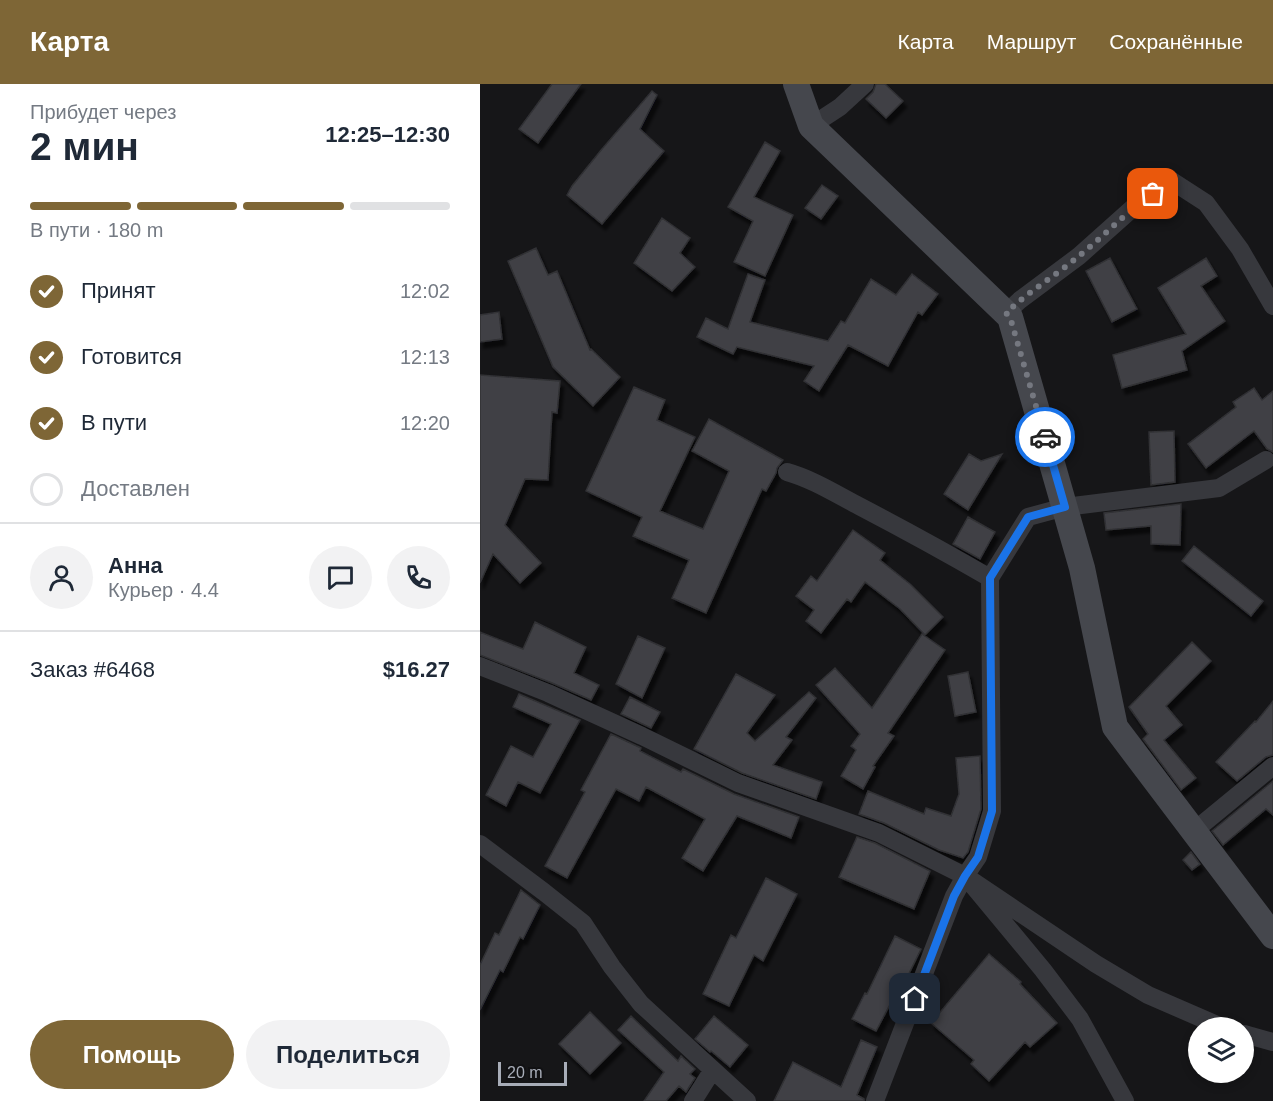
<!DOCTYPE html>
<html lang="ru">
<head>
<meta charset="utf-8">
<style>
  :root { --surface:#fff; --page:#f2f2f3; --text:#1f2937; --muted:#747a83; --line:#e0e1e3; --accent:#7e6636 }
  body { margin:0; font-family:Helvetica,sans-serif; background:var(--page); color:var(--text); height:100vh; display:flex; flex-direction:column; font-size:22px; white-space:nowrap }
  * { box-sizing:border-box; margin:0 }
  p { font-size:20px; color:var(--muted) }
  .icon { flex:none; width:33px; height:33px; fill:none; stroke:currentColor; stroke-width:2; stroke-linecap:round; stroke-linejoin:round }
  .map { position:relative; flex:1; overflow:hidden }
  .side { display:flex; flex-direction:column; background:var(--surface); width:480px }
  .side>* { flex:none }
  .tools { position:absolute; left:708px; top:933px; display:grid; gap:12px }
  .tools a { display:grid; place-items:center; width:66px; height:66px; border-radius:50%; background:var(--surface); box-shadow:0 3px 9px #0003; font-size:30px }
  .scale { position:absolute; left:18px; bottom:15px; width:69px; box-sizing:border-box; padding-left:6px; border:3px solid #a8adb8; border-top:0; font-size:16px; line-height:21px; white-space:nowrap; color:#a8adb8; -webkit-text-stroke:4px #111113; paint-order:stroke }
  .pin { position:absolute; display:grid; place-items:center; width:51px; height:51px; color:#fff; margin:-26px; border-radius:12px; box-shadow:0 3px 9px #0006 }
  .courier { position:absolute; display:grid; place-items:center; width:60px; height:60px; margin:-30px; border:4px solid #1a73e8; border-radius:50%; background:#fff; color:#222; box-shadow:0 2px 8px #0007 }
  .summary em { font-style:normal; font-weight:700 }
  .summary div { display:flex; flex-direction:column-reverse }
  .summary { display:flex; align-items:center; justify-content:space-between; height:102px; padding:0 30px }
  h1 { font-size:39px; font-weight:700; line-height:45px }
  .bar { display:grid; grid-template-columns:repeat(4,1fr); gap:9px 6px; align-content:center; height:72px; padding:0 30px }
  .bar i { height:8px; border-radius:4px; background:var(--line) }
  .bar .current { background:var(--accent) }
  .bar p { grid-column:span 4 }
  .line { display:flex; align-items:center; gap:15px; padding:0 30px; border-top:2px solid var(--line) }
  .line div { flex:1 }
  .round { display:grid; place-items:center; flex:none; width:63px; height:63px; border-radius:32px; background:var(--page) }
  ol { padding:0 30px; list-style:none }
  li { display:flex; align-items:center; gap:18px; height:66px }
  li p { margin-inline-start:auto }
  li .icon { padding:6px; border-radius:50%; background:var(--accent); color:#fff; stroke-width:4 }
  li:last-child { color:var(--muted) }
  li i { width:33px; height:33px; border:3px solid var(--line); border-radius:50% }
  .button { display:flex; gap:12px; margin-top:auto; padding:12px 30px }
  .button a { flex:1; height:69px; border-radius:36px; background:var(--accent); color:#fff; font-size:24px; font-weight:700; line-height:69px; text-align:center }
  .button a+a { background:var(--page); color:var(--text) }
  header { display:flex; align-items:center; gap:36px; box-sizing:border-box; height:84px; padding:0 30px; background:var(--accent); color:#fff }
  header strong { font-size:28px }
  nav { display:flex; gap:33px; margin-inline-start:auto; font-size:21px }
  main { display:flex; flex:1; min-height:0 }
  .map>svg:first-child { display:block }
  .building { fill:#404145; stroke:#303034; stroke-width:1.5; filter:url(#shadow) }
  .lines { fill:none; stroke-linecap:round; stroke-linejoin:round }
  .street { stroke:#37383d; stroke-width:18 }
  .secondary { stroke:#45474d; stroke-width:26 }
  .done { stroke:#757880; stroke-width:6; stroke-dasharray:0 10.8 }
  .route { stroke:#1a73e8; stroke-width:8 }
</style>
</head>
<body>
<header>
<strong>Карта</strong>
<nav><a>Карта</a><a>Маршрут</a><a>Сохранённые</a></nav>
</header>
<main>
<section class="side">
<div class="summary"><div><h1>2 мин</h1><p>Прибудет через</p></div><em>12:25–12:30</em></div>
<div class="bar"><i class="current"></i><i class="current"></i><i class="current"></i><i></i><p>В пути · 180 m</p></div>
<ol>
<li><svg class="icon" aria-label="check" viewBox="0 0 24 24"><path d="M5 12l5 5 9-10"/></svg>Принят<p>12:02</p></li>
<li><svg class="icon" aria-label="check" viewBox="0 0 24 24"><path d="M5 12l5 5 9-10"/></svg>Готовится<p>12:13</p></li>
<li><svg class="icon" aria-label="check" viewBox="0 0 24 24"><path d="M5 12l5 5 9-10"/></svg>В пути<p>12:20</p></li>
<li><i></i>Доставлен</li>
</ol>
<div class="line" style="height:108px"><a class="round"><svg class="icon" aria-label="person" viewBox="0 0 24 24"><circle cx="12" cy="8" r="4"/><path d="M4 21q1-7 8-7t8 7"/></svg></a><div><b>Анна</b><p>Курьер · 4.4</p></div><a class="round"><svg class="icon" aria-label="chat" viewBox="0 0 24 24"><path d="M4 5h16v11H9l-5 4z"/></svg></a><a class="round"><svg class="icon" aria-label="phone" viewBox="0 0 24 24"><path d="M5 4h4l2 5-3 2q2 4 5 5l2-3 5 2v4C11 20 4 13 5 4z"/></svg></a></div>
<div class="line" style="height:78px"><div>Заказ #6468</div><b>$16.27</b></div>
<div class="button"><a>Помощь</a><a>Поделиться</a></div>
</section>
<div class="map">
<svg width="793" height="1017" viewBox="0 0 793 1017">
  <defs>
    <filter id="shadow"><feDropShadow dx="3.5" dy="6" stdDeviation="1.5" flood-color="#0009"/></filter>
  </defs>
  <rect width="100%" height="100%" fill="#161618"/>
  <path class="building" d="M 72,0 L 101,0 L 58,59 L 39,45 Z
    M 396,0 L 405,0 L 423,17 L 406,34 L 386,15 L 393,8 Z
    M 172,7 L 177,11 L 160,45 L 184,67 L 122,140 L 87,111 L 92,102 L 122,65 Z
    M 285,58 L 300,67 L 274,113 L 313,131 L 285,192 L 254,178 L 273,137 L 248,123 Z
    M 342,101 L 358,112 L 341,135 L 325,124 Z
    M 182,134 L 210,154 L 200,169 L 215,183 L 192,207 L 154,179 Z
    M 56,164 L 68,191 L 77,187 L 110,266 L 111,265 L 140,293 L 113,322 L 73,283 L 28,177 Z
    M 630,174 L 657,225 L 632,238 L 606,187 Z
    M 726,174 L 737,192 L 721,202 L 745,237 L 702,267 L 707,286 L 642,304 L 633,271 L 706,250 L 678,204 Z
    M 268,190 L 285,196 L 270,238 L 348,257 L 361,237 L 365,239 L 391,195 L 416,211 L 432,190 L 458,210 L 442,231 L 438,228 L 408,282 L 368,261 L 339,307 L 324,297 L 334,282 L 257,263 L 253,270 L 217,253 L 226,234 L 248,245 Z
    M 19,228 L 22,255 L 0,258 L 0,231 Z
    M 0,291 L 80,297 L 77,329 L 72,328 L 68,396 L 45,395 L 25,441 L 61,479 L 40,499 L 13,470 L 0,499 Z
    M 154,303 L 185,316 L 177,336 L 215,353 L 180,427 L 223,445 L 249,387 L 212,367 L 229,335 L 303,376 L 297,384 L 296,389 L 286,407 L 282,405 L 226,529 L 192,514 L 209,476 L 153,452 L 162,433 L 106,407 Z
    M 774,304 L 782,316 L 793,307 L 793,368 L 787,365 L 774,347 L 726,384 L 708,360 L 756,323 L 753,318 Z
    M 694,347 L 695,398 L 671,401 L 669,348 Z
    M 489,370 L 501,377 L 522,370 L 488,426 L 464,410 Z
    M 701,420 L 700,461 L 671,460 L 671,442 L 626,446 L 624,429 Z
    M 488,433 L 515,448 L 500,475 L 473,460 Z
    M 373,446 L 405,469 L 400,476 L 430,500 L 463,533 L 445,551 L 420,525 L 385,498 L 371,518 L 367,515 L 341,549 L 326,537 L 334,526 L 316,512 L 331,492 L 337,497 Z
    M 714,462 L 783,517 L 771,532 L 702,477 Z
    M 55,538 L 106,563 L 94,589 L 119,601 L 111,616 L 72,599 L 0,571 L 0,548 L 43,565 Z
    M 442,550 L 465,566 L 408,649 L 414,652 L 393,682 L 395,683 L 383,705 L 361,692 L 376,666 L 371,662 L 380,650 L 336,601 L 355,584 L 392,624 Z
    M 158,552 L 185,564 L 162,614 L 136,600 Z
    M 712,558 L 731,577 L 686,622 L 702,641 L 684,656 L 716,694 L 701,706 L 663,655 L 668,650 L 649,623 Z
    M 488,588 L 496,628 L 475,632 L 468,592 Z
    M 256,590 L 295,611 L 267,649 L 275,657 L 329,608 L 336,614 L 306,653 L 312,656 L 293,681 L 342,698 L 336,715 L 262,689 L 214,665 Z
    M 39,610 L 100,636 L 60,709 L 38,698 L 26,722 L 6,711 L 31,662 L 53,673 L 71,640 L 33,623 Z
    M 150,613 L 180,628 L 171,644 L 141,630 Z
    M 793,617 L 793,671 L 786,673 L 757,697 L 736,678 L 775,637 L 776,638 Z
    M 131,650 L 161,664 L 160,667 L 201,688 L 203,685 L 254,710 L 319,733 L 311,754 L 257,732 L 223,787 L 202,774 L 225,735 L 166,703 L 159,717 L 136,705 L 87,794 L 65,782 L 105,708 L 101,706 Z
    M 500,672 L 501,725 L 488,768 L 483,774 L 459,766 L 404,739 L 379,730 L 388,707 L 444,730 L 446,724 L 471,732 L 479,710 L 476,674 Z
    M 793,697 L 793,731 L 786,725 L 743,761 L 732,747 Z
    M 377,753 L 395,759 L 450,787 L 434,825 L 359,793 Z
    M 711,768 L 720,780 L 712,786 L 703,776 Z
    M 286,794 L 317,810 L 283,877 L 274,871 L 249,922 L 223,910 L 251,851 L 256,854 Z
    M 41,806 L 60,821 L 43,855 L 40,853 L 23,888 L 20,886 L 0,926 L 0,881 L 15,849 L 19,851 Z
    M 415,852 L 441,865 L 416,916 L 413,915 L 396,947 L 372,935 L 385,909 L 387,910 Z
    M 509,870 L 541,898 L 540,900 L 577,939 L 550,963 L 545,958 L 509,997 L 491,980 L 494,976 L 451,939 Z
    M 110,928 L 141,959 L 110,990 L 79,960 Z
    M 151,932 L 198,977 L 201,972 L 215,985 L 210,990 L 215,994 L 206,1008 L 199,1002 L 186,1017 L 164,1017 L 184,988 L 138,946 Z
    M 234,932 L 268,961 L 250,983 L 231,967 L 230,968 L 215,955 Z
    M 381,956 L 397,963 L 377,1011 L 384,1015 L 384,1017 L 294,1017 L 313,978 L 361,1003 Z"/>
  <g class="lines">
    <path class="street" d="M 331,42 L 360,23 L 385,0
      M 526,229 L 540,216 L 599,172 L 655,122 L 692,97 L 726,119 L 760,165 L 793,222
      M 307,388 C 332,395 356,410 379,422 C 423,445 467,469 510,494
      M 0,582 L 68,609 L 162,652 L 258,699 L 399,749 L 485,792
      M 714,747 L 793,682
      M 0,760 L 64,808 L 103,839 L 132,883 L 161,920 L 267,1017
      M 764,950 L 793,958
      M 213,1017 L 232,987
      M 395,1017 L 474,812 L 485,792 L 498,773 L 512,727 L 510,494 L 548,433 L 585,423 L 739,404 L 786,376
      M 645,1017 L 600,935 L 563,886 L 485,792 L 616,880 L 668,911 L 744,944"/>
    <path class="secondary" d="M 316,0 L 331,42 L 530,233 L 602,484 L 635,643 L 793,852"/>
  </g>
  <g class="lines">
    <path class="done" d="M 565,353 L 530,233 L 526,229 C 548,208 575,192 599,172 C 624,152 646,128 673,110"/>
    <path class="route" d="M 435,915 L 474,812 L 485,792 L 498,773 L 512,727 L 510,494 L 548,433 L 585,423 L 565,353"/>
  </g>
</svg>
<div class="tools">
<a><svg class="icon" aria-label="layers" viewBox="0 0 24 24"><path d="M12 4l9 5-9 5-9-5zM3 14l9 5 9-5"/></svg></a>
</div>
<div class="scale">20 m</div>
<div class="pin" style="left:673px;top:110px;background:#ea580c"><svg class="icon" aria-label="bag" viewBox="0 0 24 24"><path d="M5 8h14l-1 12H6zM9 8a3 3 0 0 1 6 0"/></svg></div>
<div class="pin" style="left:435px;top:915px;background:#1f2937"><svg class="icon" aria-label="home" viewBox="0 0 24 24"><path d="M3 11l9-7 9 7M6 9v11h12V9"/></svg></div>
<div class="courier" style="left:565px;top:353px"><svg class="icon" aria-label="car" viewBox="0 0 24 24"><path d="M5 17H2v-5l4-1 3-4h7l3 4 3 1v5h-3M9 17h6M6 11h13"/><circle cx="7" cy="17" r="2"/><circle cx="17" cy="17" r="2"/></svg></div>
</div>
</main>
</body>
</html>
